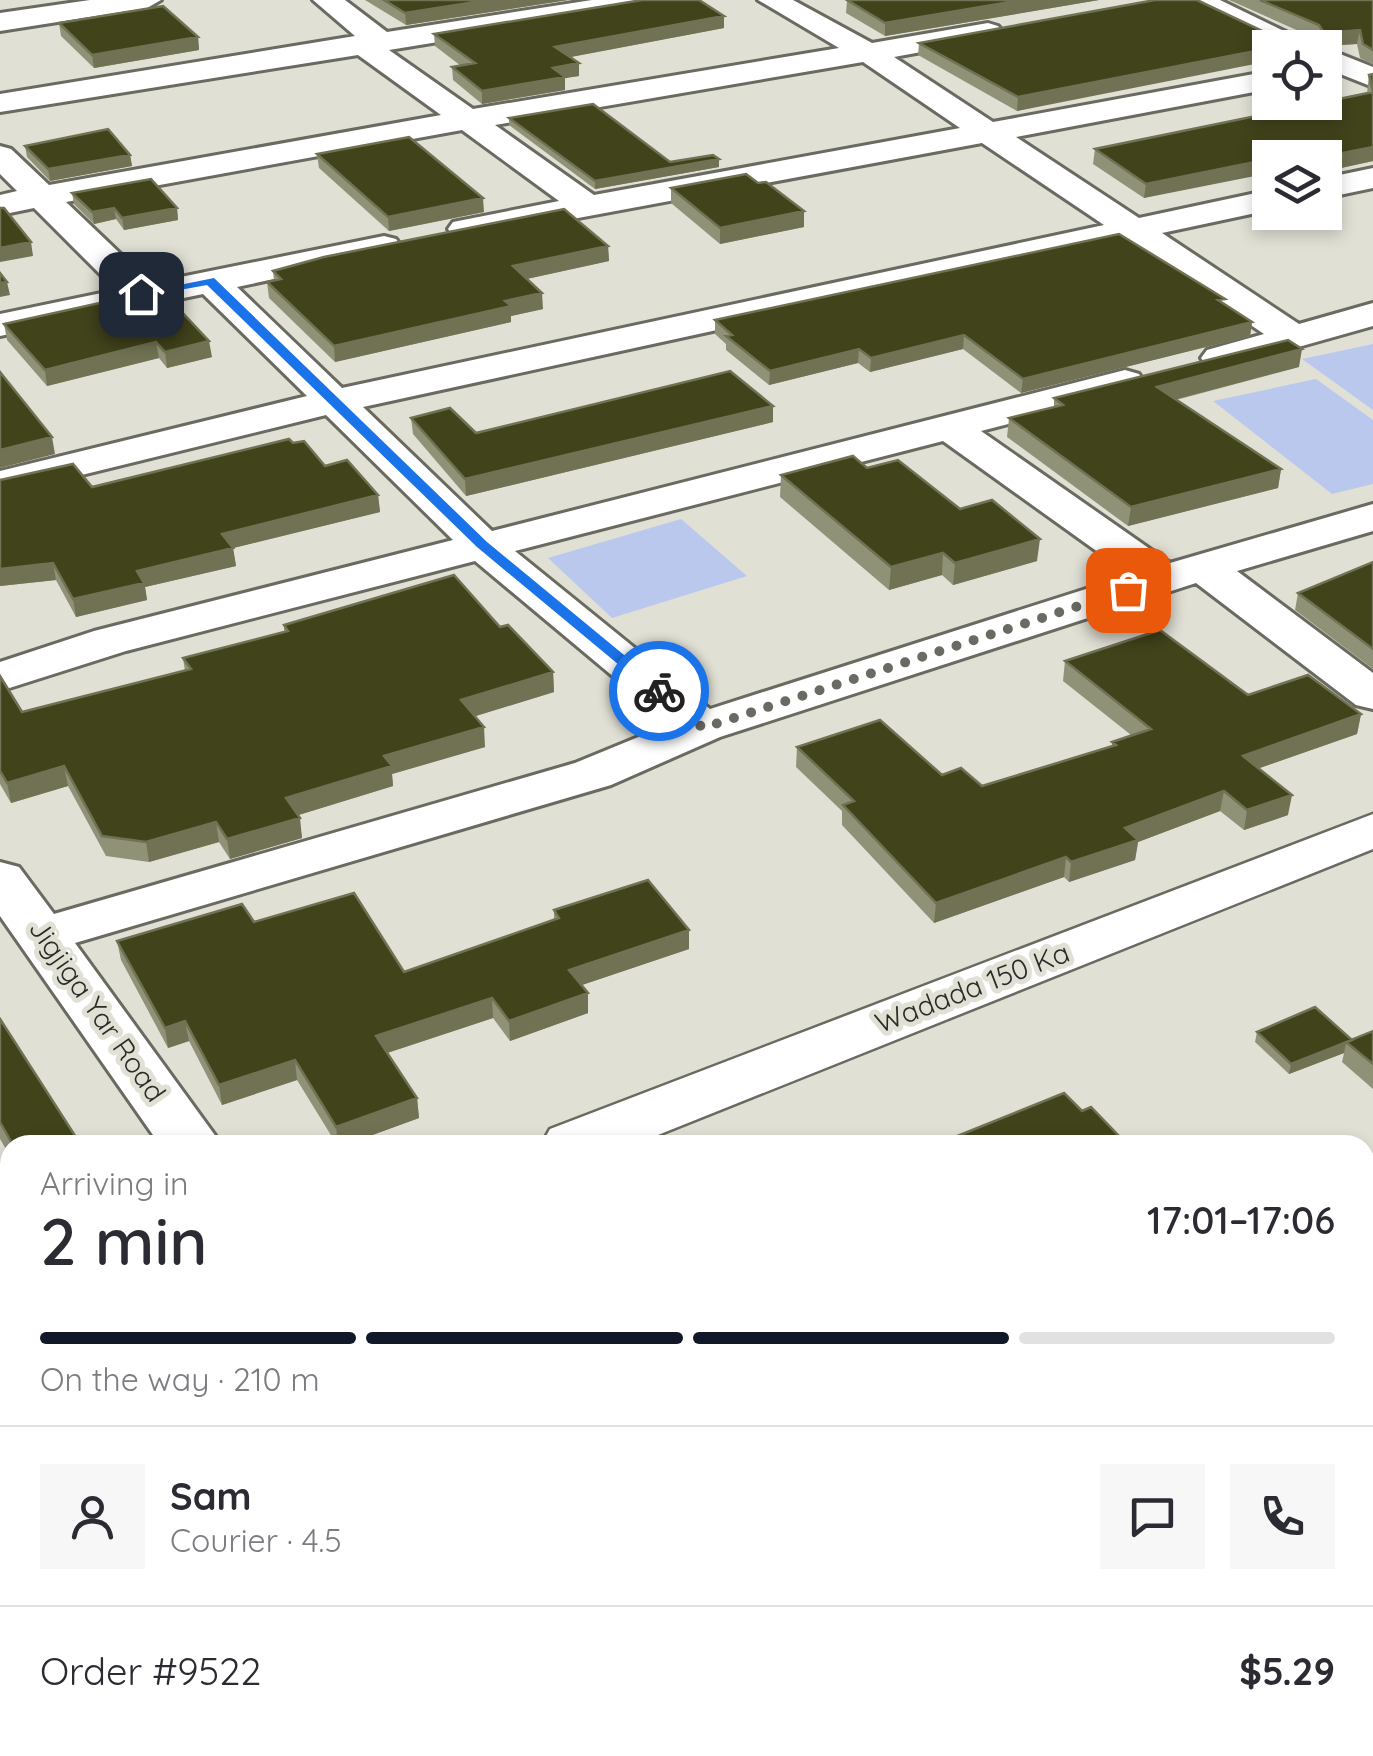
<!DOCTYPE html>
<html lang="en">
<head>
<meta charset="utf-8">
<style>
  :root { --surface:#fff; --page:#f7f7f7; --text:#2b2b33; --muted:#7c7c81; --line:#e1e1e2; --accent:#111827 }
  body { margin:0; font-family:Quicksand,sans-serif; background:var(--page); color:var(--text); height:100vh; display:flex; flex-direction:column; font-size:38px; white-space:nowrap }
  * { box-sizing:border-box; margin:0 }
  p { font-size:32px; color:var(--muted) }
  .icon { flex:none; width:55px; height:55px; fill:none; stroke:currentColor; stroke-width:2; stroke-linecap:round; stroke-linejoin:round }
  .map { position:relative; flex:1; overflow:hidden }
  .drawer { position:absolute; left:0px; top:1135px; width:1375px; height:622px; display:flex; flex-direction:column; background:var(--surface); border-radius:30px 30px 0 0; box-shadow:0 5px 15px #0003 }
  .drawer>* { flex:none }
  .buttons { position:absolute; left:1252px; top:30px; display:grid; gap:20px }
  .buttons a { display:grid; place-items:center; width:90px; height:90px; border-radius:0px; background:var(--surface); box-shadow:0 5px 15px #0003; font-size:50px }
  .pin { position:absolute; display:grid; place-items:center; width:85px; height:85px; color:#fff; margin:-42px; border-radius:20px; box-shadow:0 5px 15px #0006 }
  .courier { position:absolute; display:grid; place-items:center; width:100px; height:100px; margin:-50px; border:8px solid #1a73e8; border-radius:50%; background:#fff; color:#222; box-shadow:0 2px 12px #0007 }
  .head em { font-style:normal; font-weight:600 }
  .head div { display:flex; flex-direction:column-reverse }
  .head { display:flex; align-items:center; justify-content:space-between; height:170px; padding:0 40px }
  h1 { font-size:65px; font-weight:600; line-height:75px }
  .bar { display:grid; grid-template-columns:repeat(4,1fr); gap:15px 10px; align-content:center; height:120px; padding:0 40px }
  .bar i { height:12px; border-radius:8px; background:var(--line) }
  .bar .active { background:var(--accent) }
  .bar p { grid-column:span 4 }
  .line { display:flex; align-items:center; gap:25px; padding:0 40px; border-top:2px solid var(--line) }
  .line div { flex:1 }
  .round { display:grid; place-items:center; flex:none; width:105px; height:105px; border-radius:0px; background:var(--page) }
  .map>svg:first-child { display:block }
  .green { fill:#bbc8ee }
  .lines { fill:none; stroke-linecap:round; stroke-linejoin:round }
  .minor-casing { stroke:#6a6a61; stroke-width:6 }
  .tertiary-casing { stroke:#6a6a61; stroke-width:5 }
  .minor { fill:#fff; fill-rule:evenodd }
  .tertiary { fill:#fff; fill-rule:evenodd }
  .wall { fill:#909278 }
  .shaded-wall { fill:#717253 }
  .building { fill:#41431b; stroke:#717253; stroke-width:2.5 }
  .route { fill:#1a73e8 }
  .done { stroke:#6a6a64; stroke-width:10; stroke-dasharray:0 18 }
  .labels { text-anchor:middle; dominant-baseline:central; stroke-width:10; stroke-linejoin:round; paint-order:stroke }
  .street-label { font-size:28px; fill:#2a2b27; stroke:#e0e0d5 }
</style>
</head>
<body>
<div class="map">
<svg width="1373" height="1756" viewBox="0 0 1373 1756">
  <rect width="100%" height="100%" fill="#e0e0d5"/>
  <path class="green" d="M 1373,344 L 1373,410 L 1302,359 Z
    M 1316,379 L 1373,420 L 1373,484 L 1332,494 L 1213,401 Z
    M 681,519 L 747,576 L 612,618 L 548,558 Z"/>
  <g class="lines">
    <g class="minor-casing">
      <path id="minor" d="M 90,0 L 161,0 L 147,8 L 0,31 L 0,13 Z
        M 313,0 L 345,0 L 387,32 L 592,0 L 659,0 L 645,8 L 389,50 L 473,109 L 839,48 L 758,0 L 793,0 L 872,43 L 988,23 L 998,26 L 1003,32 L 998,38 L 894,57 L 993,122 L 1270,71 L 1270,89 L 1016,137 L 1139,218 L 1270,190 L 1270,210 L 1162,233 L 1299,324 L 1373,303 L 1373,326 L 1220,369 L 1207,366 L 1201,358 L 1207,350 L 1264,334 L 1127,241 L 363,407 L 492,531 L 1125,370 L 1139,374 L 1144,382 L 1139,390 L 981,431 L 1170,563 L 1373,504 L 1373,531 L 1237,571 L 1373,673 L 1373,709 L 1356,705 L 1196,583 L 720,737 L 611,785 L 75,943 L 222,1145 L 160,1145 L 0,916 L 0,862 L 19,867 L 54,914 L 575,763 L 670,724 L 475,561 L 126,651 L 0,691 L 0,662 L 94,631 L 453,540 L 326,415 L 0,495 L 0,471 L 307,396 L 203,294 L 0,336 L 0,314 L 116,290 L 34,208 L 0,215 L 0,195 L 17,191 L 0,174 L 0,146 L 11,149 L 49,185 L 441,115 L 358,55 L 0,112 L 0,94 L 355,36 ZM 863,62 L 960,128 L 594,195 L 495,125 ZM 462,130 L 559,201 L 453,222 L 448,229 L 453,236 L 465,239 L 982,143 L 1104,225 L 342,388 L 237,287 L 396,253 L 401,246 L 396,239 L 384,236 L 151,283 L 66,202 ZM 943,441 L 1130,575 L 710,709 L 515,551 Z
        M 1182,0 L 1220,0 L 1319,48 L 1279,48 L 1186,6 Z
        M 1325,48 L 1373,67 L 1373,87 L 1325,68 Z
        M 1373,168 L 1373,188 L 1325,198 L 1325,178 Z
        M 1373,1286 L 1373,1337 L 1365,1339 L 1365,1288 Z
        M 504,1748 L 595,1748 L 592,1756 L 501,1756 Z"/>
    </g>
    <g class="tertiary-casing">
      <path id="tertiary" d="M 1373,814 L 1373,849 L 633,1145 L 541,1145 L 550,1129 Z
        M 10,1339 L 10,1394 L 0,1397 L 0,1342 Z
        M 591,1748 L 673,1748 L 677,1756 L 595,1756 Z"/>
    </g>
    <use href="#minor" class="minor"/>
    <use href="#tertiary" class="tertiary"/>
  </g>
  <path class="wall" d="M 365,0 L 568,0 L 406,25 Z
    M 845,0 L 1099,0 L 885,36 L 846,13 L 847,1 Z
    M 1229,0 L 1373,0 L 1373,65 L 1360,58 L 1357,44 L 1322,46 L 1318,41 L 1017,111 L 918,55 L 919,43 L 1317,39 Z
    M 724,16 L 724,28 L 570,57 L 579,76 L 565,78 L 565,90 L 482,104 L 453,80 L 452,67 L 461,66 L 435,46 L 434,34 Z
    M 59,23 L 198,37 L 199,50 L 94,68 L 61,36 Z
    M 1373,74 L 1373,161 L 1341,168 L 1325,167 L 1325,158 L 1270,158 L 1144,198 L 1093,164 L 1095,149 L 1367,93 L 1369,75 Z
    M 509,118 L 670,162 L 719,159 L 719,167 L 595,189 L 509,125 Z
    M 25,146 L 130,155 L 132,166 L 50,181 L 27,157 Z
    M 317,154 L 484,212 L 389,231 L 319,168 Z
    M 671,188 L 804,227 L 720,244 L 671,203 Z
    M 72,193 L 177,208 L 178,220 L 124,230 L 116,219 L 94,224 L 74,204 Z
    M 608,246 L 609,261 L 526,279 L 543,309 L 511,316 L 511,322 L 335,362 L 269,298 L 267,282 L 274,281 L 273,271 Z
    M 1224,304 L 1252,322 L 1250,336 L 1021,393 L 963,349 L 870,372 L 858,363 L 769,385 L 726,350 L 726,344 L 715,334 L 715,320 Z
    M 133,318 L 212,357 L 167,368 L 159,358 L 47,386 L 7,340 L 4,324 Z
    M 1299,367 L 1176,400 L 1281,469 L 1278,488 L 1128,526 L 1007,437 L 1009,418 L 1054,408 L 1054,398 Z
    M 773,406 L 773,422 L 466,496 L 413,434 L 411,418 L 476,433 Z
    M 293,443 L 325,466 L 378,495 L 380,512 L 233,548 L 236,566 L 145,587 L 147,600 L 76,617 L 56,580 L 0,586 L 92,487 Z
    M 867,468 L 960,509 L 1037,561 L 953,585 L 942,575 L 889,590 L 780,497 L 781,475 Z
    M 1373,562 L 1373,669 L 1295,610 L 1298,593 Z
    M 284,625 L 500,627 L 553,672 L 554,692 L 475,716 L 485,747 L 392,774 L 393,786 L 298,815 L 302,838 L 230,859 L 219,842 L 149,862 L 106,856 L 68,786 L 11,803 L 0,784 L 0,676 L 22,712 L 185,671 L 183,658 L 284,632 Z
    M 1065,661 L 1361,714 L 1357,734 L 1259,768 L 1288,815 L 1244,830 L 1220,811 L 1138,842 L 1135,860 L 1069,882 L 1064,877 L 934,923 L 842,825 L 842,811 L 796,767 L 797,747 L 942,775 L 982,786 L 1112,746 L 1112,742 L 1131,735 L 1063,681 Z
    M 554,910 L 689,949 L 582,985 L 588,1013 L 510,1041 L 493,1018 L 387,1053 L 417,1098 L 419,1118 L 345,1145 L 337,1145 L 297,1080 L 222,1105 L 189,1041 L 168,1048 L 121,960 L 117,941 L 254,922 L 404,972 L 554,920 Z
    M 0,1019 L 81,1145 L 10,1145 L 10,1156 L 0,1139 Z
    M 1373,1031 L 1373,1089 L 1342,1062 L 1344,1053 L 1289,1074 L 1255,1042 L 1257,1032 L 1352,1040 Z
    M 1365,1602 L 1373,1609 L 1373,1756 L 1366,1756 L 1358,1748 L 1365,1748 Z
    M 10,1748 L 436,1748 L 421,1756 L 0,1756 Z
    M 835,1748 L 1028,1748 L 1034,1756 L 841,1756 Z"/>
  <path class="shaded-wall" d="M 488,0 L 568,0 L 406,25 L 405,13 Z
    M 1022,0 L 1099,0 L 885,36 L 885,23 Z
    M 724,16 L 724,28 L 555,60 L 555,47 Z
    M 1360,30 L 1357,44 L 1322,46 L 1324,33 Z
    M 198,37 L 199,50 L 94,68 L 92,55 Z
    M 1318,39 L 1317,48 L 1275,48 Z
    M 1270,48 L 1270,61 L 1017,111 L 1018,97 Z
    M 579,63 L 579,76 L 565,78 L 565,90 L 482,104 L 482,91 L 553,68 Z
    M 1373,147 L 1373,161 L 1341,168 L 1343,153 Z
    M 1309,151 L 1308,158 L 1276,158 Z
    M 130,155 L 132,166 L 50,181 L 48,169 Z
    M 719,159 L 719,167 L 595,189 L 595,181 Z
    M 1270,159 L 1270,173 L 1144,198 L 1146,184 Z
    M 483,198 L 484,212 L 389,231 L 388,217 Z
    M 114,208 L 116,219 L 94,224 L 92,212 Z
    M 177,208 L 178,220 L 124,230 L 122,218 Z
    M 804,211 L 804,227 L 720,244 L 720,228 Z
    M 31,242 L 33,256 L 0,262 L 0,248 Z
    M 608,246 L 609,261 L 513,282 L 513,266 Z
    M 7,282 L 10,295 L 0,297 L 0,283 Z
    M 542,293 L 543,309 L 511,316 L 511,322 L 335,362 L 334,346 L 505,301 Z
    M 1252,322 L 1250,336 L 1021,393 L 1023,379 Z
    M 964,335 L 963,349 L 870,372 L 871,358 Z
    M 209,341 L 212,357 L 167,368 L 165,352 Z
    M 156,342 L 159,358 L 47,386 L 45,370 Z
    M 859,349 L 858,363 L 769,385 L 770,371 Z
    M 1302,349 L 1299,367 L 1154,405 L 1157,387 Z
    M 773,406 L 773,422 L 466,496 L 465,479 Z
    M 52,437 L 55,454 L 0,468 L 0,450 Z
    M 1281,469 L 1278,488 L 1128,526 L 1131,507 Z
    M 378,495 L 380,512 L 225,550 L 233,548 L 236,566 L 145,587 L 147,600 L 76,617 L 73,599 L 222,534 Z
    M 1040,539 L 1037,561 L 953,585 L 955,563 Z
    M 943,553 L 942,575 L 889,590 L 891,567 Z
    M 53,563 L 56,580 L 0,586 L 0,569 Z
    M 553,672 L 554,692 L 463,720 L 461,700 Z
    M 1361,714 L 1357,734 L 1240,775 L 1243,756 Z
    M 484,727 L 485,747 L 392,774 L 393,786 L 289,818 L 286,798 L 384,756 Z
    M 64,766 L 68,786 L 11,803 L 7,783 Z
    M 1224,791 L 1220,811 L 1138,842 L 1135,860 L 1069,882 L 1071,862 L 1125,828 Z
    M 1292,795 L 1288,815 L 1244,830 L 1247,810 Z
    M 300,818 L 302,838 L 230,859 L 227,839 Z
    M 216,822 L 219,842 L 149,862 L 146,842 Z
    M 1066,857 L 1064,877 L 934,923 L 936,903 Z
    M 689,930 L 689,949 L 570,989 L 569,970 Z
    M 588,993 L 588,1013 L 510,1041 L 509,1021 Z
    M 492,998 L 493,1018 L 378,1056 L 376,1036 Z
    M 185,1021 L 189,1041 L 168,1048 L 165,1028 Z
    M 1346,1043 L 1344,1053 L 1289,1074 L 1291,1064 Z
    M 295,1060 L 297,1080 L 222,1105 L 219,1085 Z
    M 417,1098 L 419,1118 L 345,1145 L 338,1145 L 336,1127 Z
    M 1119,1136 L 1117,1145 L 1098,1145 Z
    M 10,1522 L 10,1548 L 0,1552 L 0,1526 Z
    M 1373,1548 L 1373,1563 L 1365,1569 L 1365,1553 Z
    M 325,1748 L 357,1748 L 358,1756 L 307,1756 Z
    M 391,1748 L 436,1748 L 421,1756 L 375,1756 Z"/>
  <path class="building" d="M 384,0 L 488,0 L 405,13 Z
    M 642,0 L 699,0 L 724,16 L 555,47 L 579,63 L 553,68 L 565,77 L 482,91 L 452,67 L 475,63 L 434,34 Z
    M 847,0 L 1022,0 L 885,23 Z
    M 1155,0 L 1197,0 L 1279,39 L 1318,39 L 1018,97 L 919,43 Z
    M 1260,0 L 1373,0 L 1373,50 L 1363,44 L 1360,30 L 1324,33 L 1319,25 Z
    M 163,6 L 198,37 L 92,55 L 59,23 Z
    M 1373,74 L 1373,147 L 1343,153 L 1309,151 L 1146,184 L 1095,149 L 1373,92 L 1369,75 Z
    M 593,104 L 670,162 L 713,155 L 719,159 L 595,181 L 509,118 Z
    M 108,129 L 130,155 L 48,169 L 25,146 Z
    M 409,137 L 483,198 L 388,217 L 317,154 Z
    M 746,174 L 758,183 L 766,182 L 804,211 L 720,228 L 671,188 Z
    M 151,179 L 177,208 L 122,218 L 114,208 L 92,212 L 72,193 Z
    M 0,208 L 4,208 L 31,242 L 0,248 Z
    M 564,209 L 608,246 L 513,266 L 542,293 L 505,301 L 511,306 L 334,346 L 267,282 L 281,279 L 273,271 L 324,257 Z
    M 1119,234 L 1225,299 L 1218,300 L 1252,322 L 1023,379 L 964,335 L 871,358 L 859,349 L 770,371 L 726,336 L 732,335 L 715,320 Z
    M 0,273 L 7,282 L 0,283 Z
    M 113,300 L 137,320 L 133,316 L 176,306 L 209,341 L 165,352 L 156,342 L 45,370 L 4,324 Z
    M 1288,340 L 1302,349 L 1157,387 L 1281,469 L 1131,507 L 1009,418 L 1063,405 L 1054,398 Z
    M 730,371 L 773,406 L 465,479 L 411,418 L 450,408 L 476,433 Z
    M 0,372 L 52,437 L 0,450 Z
    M 289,439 L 293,443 L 304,441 L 325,466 L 347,460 L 378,495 L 222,534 L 233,548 L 137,571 L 144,583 L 73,599 L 53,563 L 0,569 L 0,480 L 73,464 L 92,487 Z
    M 853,456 L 867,468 L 898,460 L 960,509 L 992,500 L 1040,539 L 955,563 L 943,553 L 891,567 L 781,475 Z
    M 1373,562 L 1373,649 L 1298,593 Z
    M 454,575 L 500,627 L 508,625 L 553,672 L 461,700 L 484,727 L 384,756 L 392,766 L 286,798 L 300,818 L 227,839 L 216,822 L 146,842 L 102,836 L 64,766 L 7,783 L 0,771 L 0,676 L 22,712 L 191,669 L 183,658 L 288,631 L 284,625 Z
    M 1160,630 L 1248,695 L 1308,675 L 1361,714 L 1243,756 L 1292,795 L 1247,810 L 1224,791 L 1125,828 L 1138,840 L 1071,862 L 1066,857 L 936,903 L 843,805 L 854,801 L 797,747 L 880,720 L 942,775 L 961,768 L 982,786 L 1116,745 L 1112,742 L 1151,729 L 1065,661 Z
    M 648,880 L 689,930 L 569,970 L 588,993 L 509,1021 L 492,998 L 376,1036 L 417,1098 L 336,1127 L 295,1060 L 219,1085 L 185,1021 L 165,1028 L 117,941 L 242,904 L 254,922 L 354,893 L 404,972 L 559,918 L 554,910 Z
    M 1315,1007 L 1352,1040 L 1291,1064 L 1257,1032 Z
    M 0,1019 L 81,1145 L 13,1145 L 0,1122 Z
    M 1373,1031 L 1373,1064 L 1346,1042 Z
    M 1064,1093 L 1082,1111 L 1091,1107 L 1119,1136 L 1098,1145 L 935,1145 Z
    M 1373,1415 L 1373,1548 L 1365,1553 L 1365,1420 Z
    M 10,1448 L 10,1522 L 0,1526 L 0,1486 L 4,1484 L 0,1472 L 0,1451 Z
    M 1365,1602 L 1373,1609 L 1373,1736 L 1365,1728 Z
    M 10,1615 L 10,1748 L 325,1748 L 307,1756 L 0,1756 L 0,1619 Z
    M 363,1748 L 391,1748 L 375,1756 L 368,1756 Z
    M 854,1748 L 1028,1748 L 1034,1756 L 860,1756 Z
    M 1121,1748 L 1298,1748 L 1305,1756 L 1105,1756 Z"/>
  <path class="route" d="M 214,278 L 487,542 L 664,688 L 664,694 L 654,694 L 477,547 L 207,285 L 141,297 L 135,294 Z"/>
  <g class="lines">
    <path class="done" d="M 659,691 L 703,728 L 1128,590"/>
  </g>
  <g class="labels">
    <g class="street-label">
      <text transform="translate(972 987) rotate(-21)">Wadada 150 Ka</text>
      <text transform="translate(98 1010) rotate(55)">Jigjiga Yar Road</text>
    </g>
  </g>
</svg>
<div class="buttons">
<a><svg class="icon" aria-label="locate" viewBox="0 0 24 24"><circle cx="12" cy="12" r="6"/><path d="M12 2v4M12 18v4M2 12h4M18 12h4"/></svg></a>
<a><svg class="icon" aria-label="layers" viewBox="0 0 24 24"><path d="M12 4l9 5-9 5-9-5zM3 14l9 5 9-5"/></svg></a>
</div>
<div class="pin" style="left:1128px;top:590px;background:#ea580c"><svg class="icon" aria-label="bag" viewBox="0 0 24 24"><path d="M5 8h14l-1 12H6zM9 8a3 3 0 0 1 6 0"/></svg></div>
<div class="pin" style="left:141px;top:294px;background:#1f2937"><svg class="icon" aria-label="home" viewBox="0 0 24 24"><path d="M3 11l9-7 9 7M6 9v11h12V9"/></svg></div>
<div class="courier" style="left:659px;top:691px"><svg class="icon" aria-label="bike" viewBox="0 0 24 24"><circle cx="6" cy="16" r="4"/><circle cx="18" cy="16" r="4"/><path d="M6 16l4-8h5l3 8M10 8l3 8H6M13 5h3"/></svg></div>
<section class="drawer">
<div class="head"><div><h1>2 min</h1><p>Arriving in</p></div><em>17:01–17:06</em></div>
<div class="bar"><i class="active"></i><i class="active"></i><i class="active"></i><i></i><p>On the way · 210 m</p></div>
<div class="line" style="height:180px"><a class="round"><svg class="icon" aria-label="person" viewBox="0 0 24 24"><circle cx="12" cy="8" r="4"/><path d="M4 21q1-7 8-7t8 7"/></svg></a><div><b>Sam</b><p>Courier · 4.5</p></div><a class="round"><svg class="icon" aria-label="chat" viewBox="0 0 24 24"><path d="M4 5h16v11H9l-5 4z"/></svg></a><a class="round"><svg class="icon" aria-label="phone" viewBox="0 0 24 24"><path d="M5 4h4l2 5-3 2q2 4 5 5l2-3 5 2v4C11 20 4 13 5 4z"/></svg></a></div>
<div class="line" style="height:130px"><div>Order #9522</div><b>$5.29</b></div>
</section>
</div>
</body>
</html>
